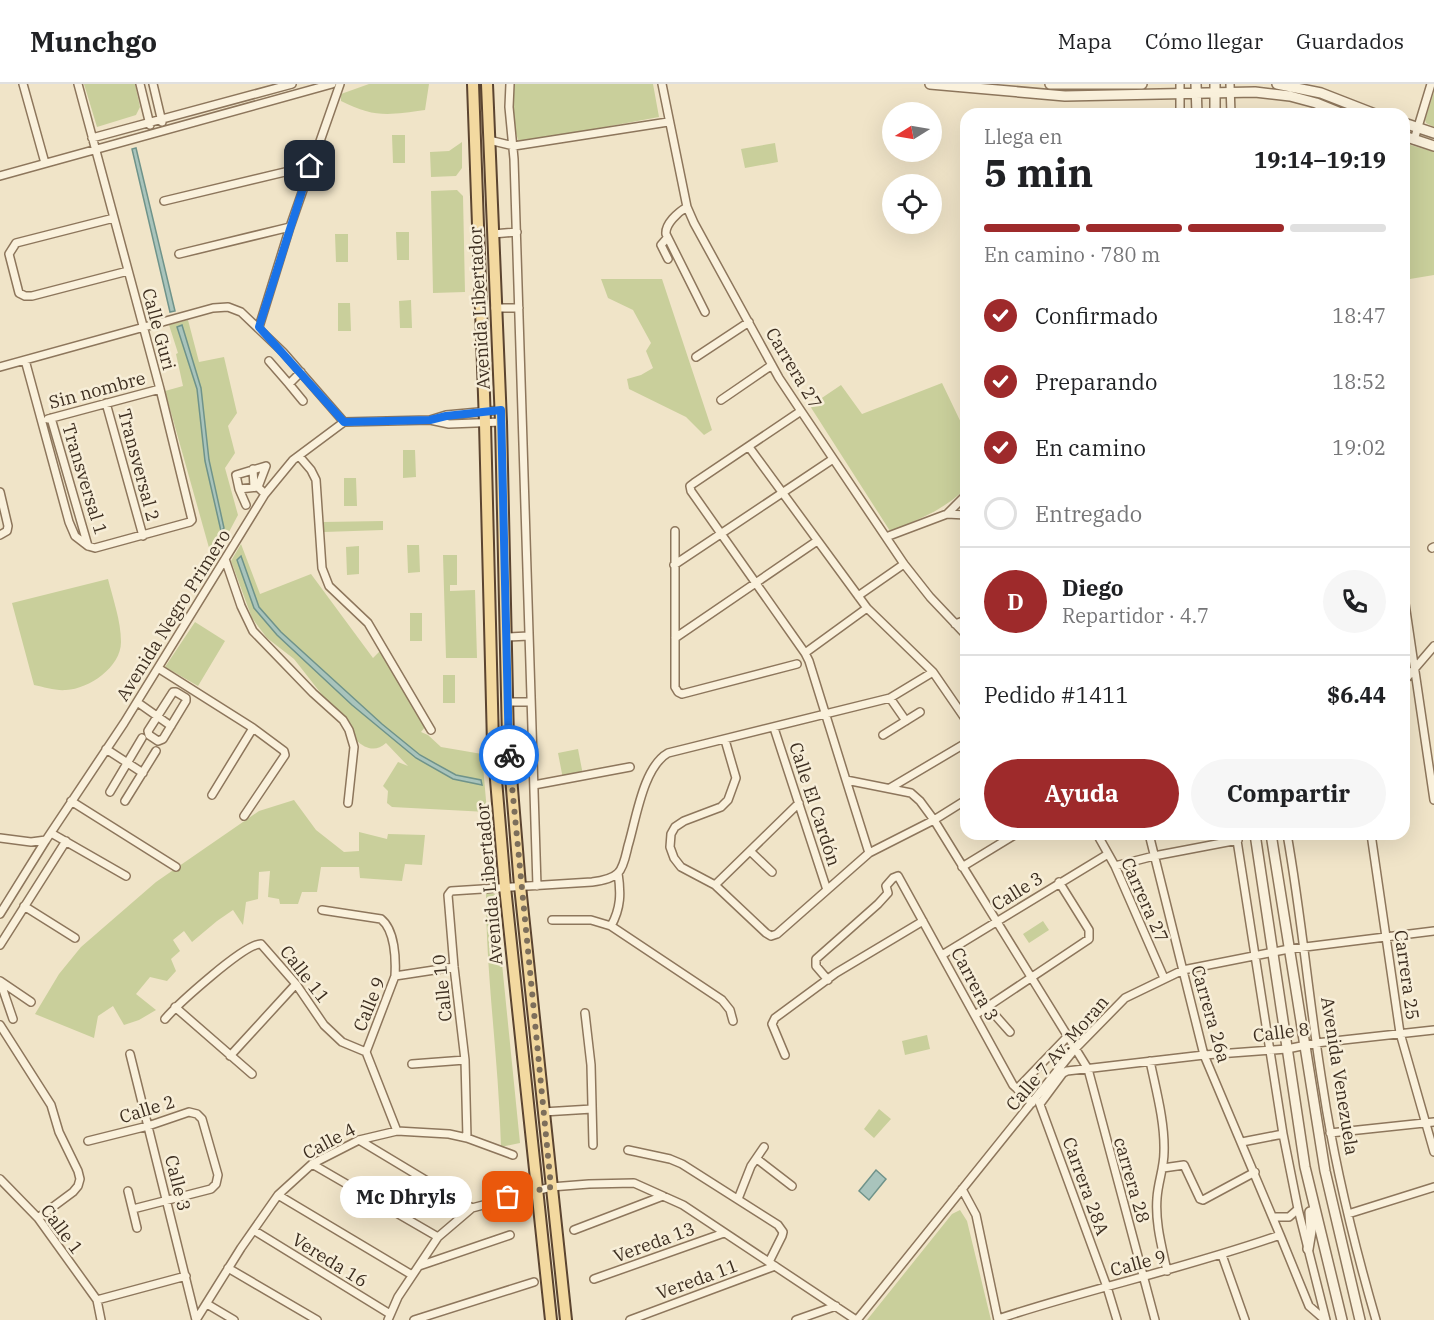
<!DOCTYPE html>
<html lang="es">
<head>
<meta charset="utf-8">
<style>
  :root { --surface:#fff; --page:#f6f6f6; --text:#202124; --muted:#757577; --line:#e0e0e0; --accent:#9e2a2b }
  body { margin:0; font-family:"IBM Plex Serif",serif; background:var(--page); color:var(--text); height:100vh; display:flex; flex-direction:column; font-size:22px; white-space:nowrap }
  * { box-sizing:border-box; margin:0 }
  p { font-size:20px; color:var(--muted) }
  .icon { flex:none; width:33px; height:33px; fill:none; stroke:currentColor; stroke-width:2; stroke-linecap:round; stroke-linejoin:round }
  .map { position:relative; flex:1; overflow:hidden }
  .details { position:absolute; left:960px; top:24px; width:450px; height:732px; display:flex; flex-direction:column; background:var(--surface); border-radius:18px; box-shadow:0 6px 24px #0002 }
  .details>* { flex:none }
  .needle { width:39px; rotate:259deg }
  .buttons { position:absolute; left:882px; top:18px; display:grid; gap:12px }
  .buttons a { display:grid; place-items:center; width:60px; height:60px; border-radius:50%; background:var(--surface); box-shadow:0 6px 24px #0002; font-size:30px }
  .pin { position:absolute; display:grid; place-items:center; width:51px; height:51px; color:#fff; margin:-26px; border-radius:12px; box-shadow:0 3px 9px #0006 }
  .courier { position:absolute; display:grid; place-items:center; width:60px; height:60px; margin:-30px; border:4px solid #1a73e8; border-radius:50%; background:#fff; color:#222; box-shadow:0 2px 8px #0007 }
  .bubble { position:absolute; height:42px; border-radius:21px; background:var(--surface); box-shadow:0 6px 24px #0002; font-size:20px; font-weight:700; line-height:42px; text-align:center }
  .headline em { font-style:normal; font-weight:700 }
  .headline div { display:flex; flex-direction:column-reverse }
  .headline { display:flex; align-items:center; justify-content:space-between; height:102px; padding:0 24px }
  h1 { font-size:39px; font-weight:700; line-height:45px }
  .bar { display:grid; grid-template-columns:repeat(4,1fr); gap:9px 6px; align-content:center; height:72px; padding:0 24px }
  .bar i { height:8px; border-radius:4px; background:var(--line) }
  .bar .on { background:var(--accent) }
  .bar p { grid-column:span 4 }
  .line { display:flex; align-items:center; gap:15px; padding:0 24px; border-top:2px solid var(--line) }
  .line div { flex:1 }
  .round { display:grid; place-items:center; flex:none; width:63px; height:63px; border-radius:32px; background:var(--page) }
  ol { padding:0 24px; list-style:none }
  li { display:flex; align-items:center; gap:18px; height:66px }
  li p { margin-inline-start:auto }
  li .icon { padding:6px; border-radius:50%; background:var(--accent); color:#fff; stroke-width:4 }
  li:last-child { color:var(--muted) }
  li i { width:33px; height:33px; border:3px solid var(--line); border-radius:50% }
  .primary-button { display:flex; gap:12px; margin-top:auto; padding:12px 24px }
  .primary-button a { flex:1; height:69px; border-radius:36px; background:var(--accent); color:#fff; font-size:24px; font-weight:700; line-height:69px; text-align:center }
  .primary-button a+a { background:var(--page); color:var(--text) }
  header { display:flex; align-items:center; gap:36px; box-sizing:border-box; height:84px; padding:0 30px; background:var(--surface); border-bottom:2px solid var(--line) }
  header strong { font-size:28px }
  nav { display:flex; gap:33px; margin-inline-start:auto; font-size:21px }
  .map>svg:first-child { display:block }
  .green { fill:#c9cf9b }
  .water { fill:#a9c4bc; stroke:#6f938a; stroke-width:1.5 }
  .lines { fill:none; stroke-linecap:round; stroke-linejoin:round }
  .minor-casing { stroke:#8d765c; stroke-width:10 }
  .tertiary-casing { stroke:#8d765c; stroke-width:12 }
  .primary-casing { stroke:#5b4430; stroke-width:14 }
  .minor { stroke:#faf1dc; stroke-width:7 }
  .tertiary { stroke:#faf1dc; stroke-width:9 }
  .primary { stroke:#f3d9a0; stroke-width:10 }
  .done { stroke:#7c6e5b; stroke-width:6; stroke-dasharray:0 10.8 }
  .route { stroke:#1a73e8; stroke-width:8 }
  .labels { text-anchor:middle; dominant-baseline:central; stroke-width:5; stroke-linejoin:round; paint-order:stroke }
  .street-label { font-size:18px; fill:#3d2e20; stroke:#f7eed8 }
</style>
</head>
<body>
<header>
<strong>Munchgo</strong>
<nav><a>Mapa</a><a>Cómo llegar</a><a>Guardados</a></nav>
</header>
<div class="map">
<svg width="1434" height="1236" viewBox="0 0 1434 1236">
  <rect width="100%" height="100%" fill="#f0e4c8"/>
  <path class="green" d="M 84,0 L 135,0 L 140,23 L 136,31 L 97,43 Z
    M 369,0 L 429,0 L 425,26 C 389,31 374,34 341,17 L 341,10 Z
    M 513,0 L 653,0 L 659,33 L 519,59 L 513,39 Z
    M 1434,8 L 1434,43 L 1426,39 L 1425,36 Z
    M 392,51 L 405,51 L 405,79 L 393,79 Z
    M 462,58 L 462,84 L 456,92 L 431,93 L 430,68 L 449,67 Z
    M 775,59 L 778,78 L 745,84 L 741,65 Z
    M 1404,59 L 1434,68 L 1434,191 L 1404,196 Z
    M 457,106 L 463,112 L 465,208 L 433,209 L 431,107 Z
    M 396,148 L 409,148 L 409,176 L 397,176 Z
    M 335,150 L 348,150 L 348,178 L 336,178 Z
    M 601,195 L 662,195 L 712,346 L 704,351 L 686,333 L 629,305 L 627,295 L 641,291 L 653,284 L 646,267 L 651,259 L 633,226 L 608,214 Z
    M 411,216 L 412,244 L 400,244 L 399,217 Z
    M 338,219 L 350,219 L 351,247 L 338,247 Z
    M 188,236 L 199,278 L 224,273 L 237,329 L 228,342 L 235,369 L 225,384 L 238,431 L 213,478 L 165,307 L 183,302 L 176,270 L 178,269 L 169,241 Z
    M 942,299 L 966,349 L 966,404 C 944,426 918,436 890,447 L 810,322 L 841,301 L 862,330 Z
    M 403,366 L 415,366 L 416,393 L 403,394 Z
    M 344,394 L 356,394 L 357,422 L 344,422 Z
    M 383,437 L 383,446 L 324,448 L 323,438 Z
    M 241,460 L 260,510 L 311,490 L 373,574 L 381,566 L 406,607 L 425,643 L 421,648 L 428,651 L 441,663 L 482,670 L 487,728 L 392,723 L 387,719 L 388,707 L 383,702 L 398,678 L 408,682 L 386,659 C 370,674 353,656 345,640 L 294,575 L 267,554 L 252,534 L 231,477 Z
    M 407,461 L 419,461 L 420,488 L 408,489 Z
    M 359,462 L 359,490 L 347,491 L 346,463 Z
    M 443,471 L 457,471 L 457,501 L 450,501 L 450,507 L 475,506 L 477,574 L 446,574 Z
    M 108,495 C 113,515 121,537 121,558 C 121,583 89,605 66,606 C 56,607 44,603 34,601 L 12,519 Z
    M 410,529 L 422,529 L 422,557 L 410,557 Z
    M 195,538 L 225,557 L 198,602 L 165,583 Z
    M 443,591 L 455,591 L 455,619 L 443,619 Z
    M 578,665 L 583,691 L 563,695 L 558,669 Z
    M 294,716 L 316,746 L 344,768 L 359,767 L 359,748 L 387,755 L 388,750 L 425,751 L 422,781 L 405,780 L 402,797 L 360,794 L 359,783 L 321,783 L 317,808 L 302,808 L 298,820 L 280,820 L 279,815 L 268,813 L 270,787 L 259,788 L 258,815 L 246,818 L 243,841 L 233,826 L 217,837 L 192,858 L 184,847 L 173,856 L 180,867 L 171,875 L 176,887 L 167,897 L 150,893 L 136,910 L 156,926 L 139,936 L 124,941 L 113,922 L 98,932 L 94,954 L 35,930 L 59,890 L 81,863 L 156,798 L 259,727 Z
    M 486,809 L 495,810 L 520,1059 L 501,1063 C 499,978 486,894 486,809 Z
    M 1043,837 L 1049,846 L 1029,859 L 1023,850 Z
    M 927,951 L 930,965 L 905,971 L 902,957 Z
    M 879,1025 L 891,1035 L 874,1054 L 864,1045 Z
    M 960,1126 L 967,1137 L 991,1236 L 867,1236 L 952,1130 Z"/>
  <path class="water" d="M 136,64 L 175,227 L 170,228 L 132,65 Z
    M 182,241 L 201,304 L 209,376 L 224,444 L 221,447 L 205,377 L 197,305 L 177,243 Z
    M 241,472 L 259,523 L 281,548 L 382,640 L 420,671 L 456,691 L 481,696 L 482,701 L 453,695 L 416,674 L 352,621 L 277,551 L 254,524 L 237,476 Z
    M 876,1086 L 886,1095 L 869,1116 L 859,1107 Z"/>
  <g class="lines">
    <g class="minor-casing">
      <path id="minor" d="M 23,0 L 45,79
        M 140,0 L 150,41
        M 153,0 L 162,38
        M 510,0 L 509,23 L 514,75 L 537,802
        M 662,0 L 687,123 L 694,139 L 779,294 L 801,327 L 904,480 L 930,513 L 966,551
        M 1180,0 L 1180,30
        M 1230,0 L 1231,30
        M 92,54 L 292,0
        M 489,56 L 514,62 L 668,38
        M 1414,56 L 1431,0
        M 0,92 L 332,0
        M 164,117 L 310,82
        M 687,123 C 678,128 665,140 666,150 L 705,228
        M 114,134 L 16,159 L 9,170 L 19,209 L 25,212 L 32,212 L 128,187
        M 493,150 L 517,148
        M 667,154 L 661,161 L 668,175
        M 179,170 L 290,143
        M 495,224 L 519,224
        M 259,243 L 290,143 L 340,0
        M 696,273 L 749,238
        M 25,276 L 69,438 L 75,452 L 88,462
        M 269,277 L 289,300
        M 0,283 L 213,224 L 228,223 L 241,228 L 283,268 L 344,338
        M 301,288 L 289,300 L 303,317
        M 721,316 L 772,281
        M 106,319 L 143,452
        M 801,327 L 694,399 L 690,402 L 691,407 L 805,569 L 809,577 L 846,696 L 911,709 L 920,717 L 934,736 L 1088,985 L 1155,1236
        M 51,334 L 88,462 L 95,464 L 190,438 L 192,436 L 160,305 L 78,0
        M 48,335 L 160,305
        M 430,336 L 446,331 L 501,326
        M 749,363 L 867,524 L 933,588 L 966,636
        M 299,372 L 311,386 L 316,396 L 322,484 L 329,502 L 368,539 L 431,646
        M 253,385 L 254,403
        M 258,403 L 266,382 L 236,391 L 239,405 L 258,403 L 265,410
        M 239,405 L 246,421
        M 0,408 L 8,442 L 7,447 L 0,451
        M 947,430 L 966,411
        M 675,447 L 675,603 L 678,608 L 682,610 L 797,580
        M 886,453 L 947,430 L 966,431
        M 1432,464 L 1434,463
        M 225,475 L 241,522 L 253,547 L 313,609 L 343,636 L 349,646 L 354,663 L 348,719
        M 674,481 L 833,375
        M 858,512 L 904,480
        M 1404,513 L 1434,716
        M 955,540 L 966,536
        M 506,553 L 529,552
        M 675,554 L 817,457
        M 805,569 L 867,524
        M 158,584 L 253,644 L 284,667 L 285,671 L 244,732
        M 1404,597 L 1434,562
        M 173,608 L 176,608 L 186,614 L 186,617 L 163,655 L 158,657 L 149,651 L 148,647 Z
        M 890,614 L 906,637
        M 137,618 L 171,642
        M 507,618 L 530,618
        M 774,644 L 827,806
        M 883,651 L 920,628
        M 725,656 L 736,694 L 728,716 L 721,723 L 684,737 L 675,743 L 671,750 L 670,763 L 674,774 L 681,783 L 715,801 L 766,849 L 771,852 L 777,850 L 869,769 L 934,736 L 966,716
        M 106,665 L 143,689
        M 846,696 L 869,769
        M 534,701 L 630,683
        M 890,704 L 966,659
        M 110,708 L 142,654
        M 212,711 L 253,644
        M 71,717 L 176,783
        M 125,717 L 156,667
        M 51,749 L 126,792
        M 1097,750 L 1115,782 L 1164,894
        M 1236,750 L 1283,1050 L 1298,1125 L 1326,1236
        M 1287,750 C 1302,834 1309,919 1323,1004 C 1335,1083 1354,1160 1376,1236
        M 1371,750 L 1400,949 L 1434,1068
        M 0,754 L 31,758 L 46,756
        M 750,767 L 772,788
        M 1115,782 L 1154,772 L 1238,756
        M 962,783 L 1016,750
        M 618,789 C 621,809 621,824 611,842 L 722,916 L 730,926 L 733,937
        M 715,801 L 799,719
        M 24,822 L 75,854
        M 322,826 L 381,835 C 395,846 396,875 395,892
        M 0,830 L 46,756 L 124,639 L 265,410 L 293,376 L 344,338 L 430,336 L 449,340 L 501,338
        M 552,836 L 591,836 L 611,842
        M 0,861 L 66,757
        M 942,871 L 1108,770
        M 828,896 L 816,882 L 816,875 L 878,820 L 888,809 L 886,802 L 893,794 L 898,792 L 1013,1001 L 1032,1019
        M 0,897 L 13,935
        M 0,897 L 31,918
        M 987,922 L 1010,948
        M 175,923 L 252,990
        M 585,929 L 591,981 L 593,1061
        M 975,931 L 1089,855 L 1089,846 L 1059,798
        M 165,935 C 177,921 245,859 261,860 L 296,900 L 324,941 L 342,958 L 366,968
        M 0,941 L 51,1021 L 59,1048 L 78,1087 L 80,1095 L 78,1102 L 73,1108 L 38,1134
        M 130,970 L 196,1236
        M 785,971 L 772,940 L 775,934 L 836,889 L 923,837
        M 230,972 L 296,900
        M 1150,977 C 1156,1006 1165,1038 1164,1068 C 1164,1084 1158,1098 1157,1114 C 1155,1139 1162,1163 1167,1187
        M 412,980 L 465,976
        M 1017,1005 L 1067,953
        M 1039,1018 L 1107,1203 L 1117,1236
        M 1040,1020 L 1063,989 L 1067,987 L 1204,971 L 1287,965 L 1316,959 L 1434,946
        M 543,1028 L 592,1025
        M 397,1047 L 366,968 L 395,892 L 454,883
        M 1330,1049 L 1434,1038
        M 467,1054 L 465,976 L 454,883 L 448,811 L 451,807 L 592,798 C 600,797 612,795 618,789 C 624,783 626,770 628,762 C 636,736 643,683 668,669 L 890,614 L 933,588
        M 359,1056 L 472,1124
        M 88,1057 L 148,1042 L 189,1028 L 197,1030 L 202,1035 L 218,1091 L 216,1100 L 211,1105 L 133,1125
        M 1242,1058 L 1283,1050
        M 628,1066 L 670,1075 L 682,1080 L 778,1141 L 783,1148 L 782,1152 L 769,1178
        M 757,1075 L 792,1102
        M 312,1080 L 438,1153
        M 1163,1084 L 1184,1081 L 1200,1115 L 1203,1116 L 1255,1088
        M 0,1095 L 38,1134 L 97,1216 L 101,1236
        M 962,1105 L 976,1131 L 998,1236
        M 128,1107 L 137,1144
        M 278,1111 L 412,1191
        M 738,1115 L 751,1082 L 764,1063
        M 1348,1130 L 1434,1103
        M 1274,1133 L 1289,1133 L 1298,1125
        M 574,1146 L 663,1112
        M 255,1147 L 390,1230
        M 1280,1151 L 1309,1222 L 1325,1236
        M 1222,1171 L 1245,1236
        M 419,1182 L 510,1151
        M 228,1184 L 317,1236
        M 594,1195 L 724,1149
        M 97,1216 L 186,1192
        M 207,1220 L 234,1236
        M 998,1235 C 1091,1204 1187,1184 1280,1151 L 1204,971 L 1149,750
        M 196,1236 L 241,1164 L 278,1111 L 312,1080 L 359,1056 L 397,1047 L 449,1050 L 467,1054 L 513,1071
        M 388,1236 L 398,1213 L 438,1153 L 472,1124 L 551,1103 L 589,1100 L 634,1099 L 683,1121 L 856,1236
        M 414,1236 L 534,1198
        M 630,1236 L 775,1182
        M 796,1236 L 836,1222
        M 857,1236 L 1074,966 L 1125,914 L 1183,886 L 1289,865 L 1434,847"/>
    </g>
    <g class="tertiary-casing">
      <path id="tertiary" d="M 930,0 L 1065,12 L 1255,8 L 1290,12 L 1316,19 L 1343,30
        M 1050,0 L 1142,0
        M 1196,0 L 1197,30
        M 1215,0 L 1215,30
        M 1277,0 L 1321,9 L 1375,30
        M 1404,39 L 1434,49
        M 1404,52 L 1434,62
        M 1255,750 L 1305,1083 L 1342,1236
        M 1271,750 L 1325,1087 L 1360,1236
        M 1308,1165 L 1311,1147 L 1310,1128"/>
    </g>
    <g class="primary-casing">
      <path id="primary" d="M 473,0 L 485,339 L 493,660 L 505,803 L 551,1236
        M 487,0 L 501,338 L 508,656 L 520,802 L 566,1236"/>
    </g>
    <use href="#minor" class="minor"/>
    <use href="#tertiary" class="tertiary"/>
    <use href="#primary" class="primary"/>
  </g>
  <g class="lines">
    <path class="done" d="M 508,1113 L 551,1103 L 509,671"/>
    <path class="route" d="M 310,82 L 259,243 L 344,338 L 430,336 L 446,332 L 501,326 L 509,671"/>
  </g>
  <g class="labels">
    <g class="street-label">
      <text transform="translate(479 224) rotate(-93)">Avenida Libertador</text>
      <text transform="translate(159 245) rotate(75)">Calle Guri</text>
      <text transform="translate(794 284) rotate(59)">Carrera 27</text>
      <text transform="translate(97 306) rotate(-15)">Sin nombre</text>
      <text transform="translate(139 381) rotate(75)">Transversal 2</text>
      <text transform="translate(85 395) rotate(73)">Transversal 1</text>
      <text transform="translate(173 531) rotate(-58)">Avenida Negro Primero</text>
      <text transform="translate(815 720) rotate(72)">Calle El Cardón</text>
      <text transform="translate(489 800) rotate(-95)">Avenida Libertador</text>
      <text transform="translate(1017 807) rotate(-32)">Calle 3</text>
      <text transform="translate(1145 816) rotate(66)">Carrera 27</text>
      <text transform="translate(305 890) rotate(52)">Calle 11</text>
      <text transform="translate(1407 891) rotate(82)">Carrera 25</text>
      <text transform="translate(975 900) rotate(62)">Carrera 3</text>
      <text transform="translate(442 904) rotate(-96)">Calle 10</text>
      <text transform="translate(369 920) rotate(-68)">Calle 9</text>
      <text transform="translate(1211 930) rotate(74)">Carrera 26a</text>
      <text transform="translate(1281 948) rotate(-7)">Calle 8</text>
      <text transform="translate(1057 969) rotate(-49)">Calle 7 Av. Moran</text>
      <text transform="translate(1340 992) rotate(81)">Avenida Venezuela</text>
      <text transform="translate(147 1025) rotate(-17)">Calle 2</text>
      <text transform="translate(329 1057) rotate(-28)">Calle 4</text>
      <text transform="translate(1132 1096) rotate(74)">carrera 28</text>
      <text transform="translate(178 1099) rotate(76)">Calle 3</text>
      <text transform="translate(1086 1102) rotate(70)">Carrera 28A</text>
      <text transform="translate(62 1145) rotate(53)">Calle 1</text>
      <text transform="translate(654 1158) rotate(-20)">Vereda 13</text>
      <text transform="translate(330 1176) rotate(32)">Vereda 16</text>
      <text transform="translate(1138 1179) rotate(-15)">Calle 9</text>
      <text transform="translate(697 1195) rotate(-20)">Vereda 11</text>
    </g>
  </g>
</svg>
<div class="buttons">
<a><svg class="needle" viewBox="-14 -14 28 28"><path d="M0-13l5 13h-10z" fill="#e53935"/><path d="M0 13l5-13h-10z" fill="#757577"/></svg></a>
<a><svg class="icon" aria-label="locate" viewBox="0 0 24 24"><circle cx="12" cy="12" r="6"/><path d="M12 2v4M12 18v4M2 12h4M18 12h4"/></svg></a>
</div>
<div class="pin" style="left:508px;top:1113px;background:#ea580c"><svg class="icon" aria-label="bag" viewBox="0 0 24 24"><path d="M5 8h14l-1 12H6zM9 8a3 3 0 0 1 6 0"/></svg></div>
<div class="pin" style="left:310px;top:82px;background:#1f2937"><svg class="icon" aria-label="home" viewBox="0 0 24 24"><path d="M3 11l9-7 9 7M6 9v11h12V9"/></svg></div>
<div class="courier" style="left:509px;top:671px"><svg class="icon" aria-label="bike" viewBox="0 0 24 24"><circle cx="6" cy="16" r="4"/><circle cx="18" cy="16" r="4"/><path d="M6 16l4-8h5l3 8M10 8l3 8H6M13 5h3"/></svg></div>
<div class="bubble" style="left:340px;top:1092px;width:132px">Mc Dhryls</div>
<section class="details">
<div class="headline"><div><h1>5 min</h1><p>Llega en</p></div><em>19:14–19:19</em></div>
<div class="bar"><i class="on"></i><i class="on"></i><i class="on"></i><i></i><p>En camino · 780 m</p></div>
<ol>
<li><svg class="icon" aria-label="check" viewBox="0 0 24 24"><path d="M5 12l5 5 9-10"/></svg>Confirmado<p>18:47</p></li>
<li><svg class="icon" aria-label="check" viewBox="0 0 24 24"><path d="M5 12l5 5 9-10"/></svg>Preparando<p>18:52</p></li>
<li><svg class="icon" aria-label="check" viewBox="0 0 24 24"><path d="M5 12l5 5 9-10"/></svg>En camino<p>19:02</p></li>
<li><i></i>Entregado</li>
</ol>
<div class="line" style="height:108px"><b class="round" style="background:var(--accent);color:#fff">D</b><div><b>Diego</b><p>Repartidor · 4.7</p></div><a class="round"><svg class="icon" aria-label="phone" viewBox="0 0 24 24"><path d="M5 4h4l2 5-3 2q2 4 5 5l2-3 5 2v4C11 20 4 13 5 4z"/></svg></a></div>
<div class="line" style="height:78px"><div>Pedido #1411</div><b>$6.44</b></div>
<div class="primary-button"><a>Ayuda</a><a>Compartir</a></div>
</section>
</div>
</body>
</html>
